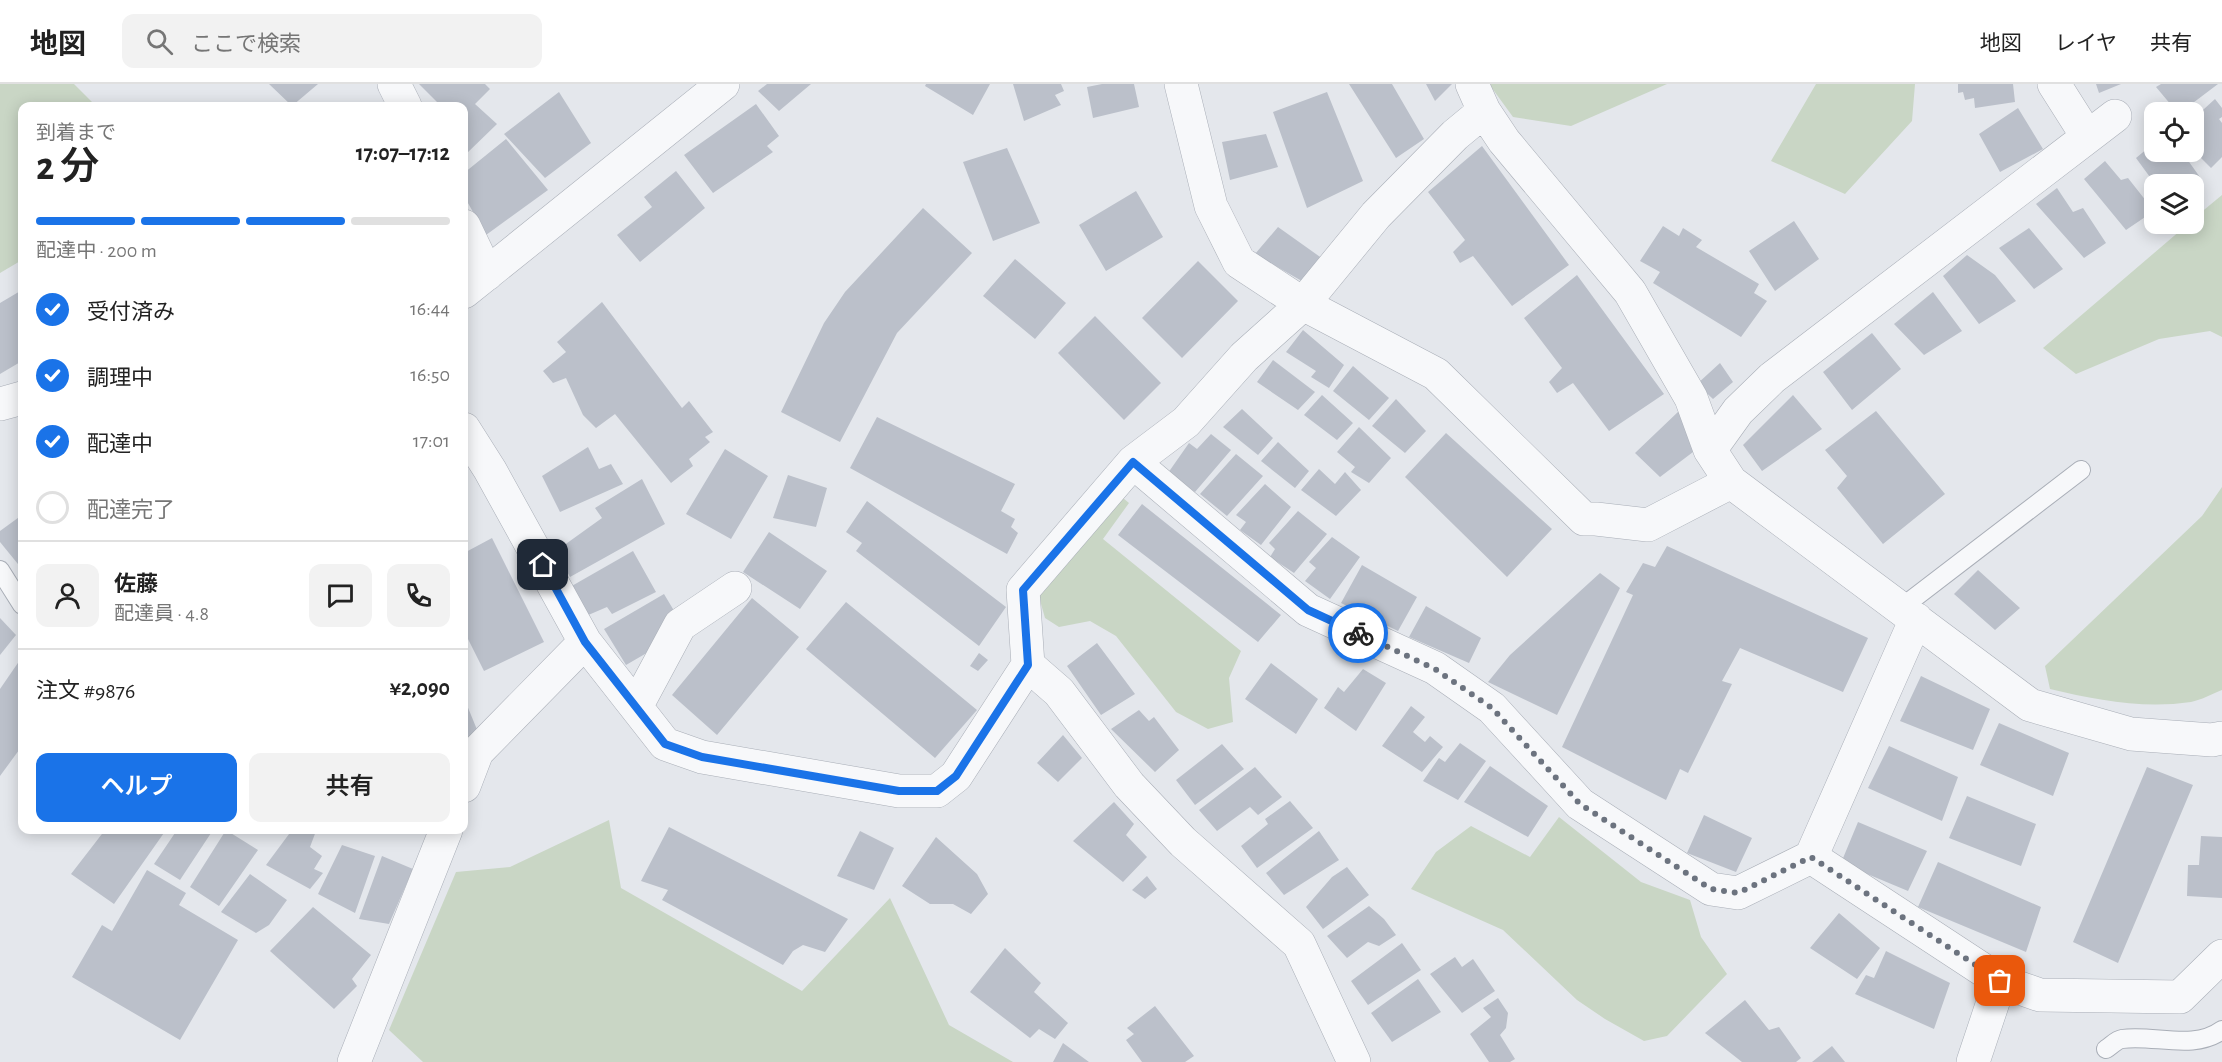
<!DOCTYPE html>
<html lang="ja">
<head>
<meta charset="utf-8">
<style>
  :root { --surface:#fff; --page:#f2f2f2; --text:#222; --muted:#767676; --line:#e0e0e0; --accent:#1a73e8 }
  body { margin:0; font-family:"Alegreya Sans","Noto Sans JP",sans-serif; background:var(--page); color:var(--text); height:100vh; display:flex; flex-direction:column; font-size:22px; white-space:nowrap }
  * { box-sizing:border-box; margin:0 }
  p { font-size:20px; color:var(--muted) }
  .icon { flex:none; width:33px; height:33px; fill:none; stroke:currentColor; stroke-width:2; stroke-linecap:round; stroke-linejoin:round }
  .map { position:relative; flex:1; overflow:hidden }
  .sheet { position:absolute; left:18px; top:18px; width:450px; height:732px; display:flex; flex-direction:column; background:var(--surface); border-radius:12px; box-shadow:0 3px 15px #0003 }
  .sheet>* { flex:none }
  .fabs { position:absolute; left:2144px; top:18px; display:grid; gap:12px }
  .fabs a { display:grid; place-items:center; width:60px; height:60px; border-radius:12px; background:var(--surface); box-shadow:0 3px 15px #0003; font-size:30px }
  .pin { position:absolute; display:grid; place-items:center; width:51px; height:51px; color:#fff; margin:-26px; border-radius:12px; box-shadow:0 3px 9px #0006 }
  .courier { position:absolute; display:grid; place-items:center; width:60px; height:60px; margin:-30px; border:4px solid #1a73e8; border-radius:50%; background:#fff; color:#222; box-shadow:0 2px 8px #0007 }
  .overview em { font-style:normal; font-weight:600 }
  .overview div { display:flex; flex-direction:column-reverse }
  .overview { display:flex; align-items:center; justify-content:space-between; height:102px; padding:0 18px }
  h1 { font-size:39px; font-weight:600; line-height:45px }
  .bar { display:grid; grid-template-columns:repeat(4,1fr); gap:9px 6px; align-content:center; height:72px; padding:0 18px }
  .bar i { height:8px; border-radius:4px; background:var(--line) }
  .bar .active { background:var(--accent) }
  .bar p { grid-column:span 4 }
  .line { display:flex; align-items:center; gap:15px; padding:0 18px; border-top:2px solid var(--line) }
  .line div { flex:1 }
  .round { display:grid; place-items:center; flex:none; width:63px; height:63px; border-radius:12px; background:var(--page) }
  ol { padding:0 18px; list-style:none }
  li { display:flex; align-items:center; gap:18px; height:66px }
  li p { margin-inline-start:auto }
  li .icon { padding:6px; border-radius:50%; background:var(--accent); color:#fff; stroke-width:4 }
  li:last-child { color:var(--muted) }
  li i { width:33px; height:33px; border:3px solid var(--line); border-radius:50% }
  .button { display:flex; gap:12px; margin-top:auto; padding:12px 18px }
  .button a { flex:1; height:69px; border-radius:12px; background:var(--accent); color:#fff; font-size:24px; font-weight:600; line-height:69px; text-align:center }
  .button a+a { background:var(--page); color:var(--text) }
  header { display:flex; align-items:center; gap:36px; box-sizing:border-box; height:84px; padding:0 30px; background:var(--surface); border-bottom:2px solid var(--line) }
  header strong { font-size:28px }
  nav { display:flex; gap:33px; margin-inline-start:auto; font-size:21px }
  .search { width:420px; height:54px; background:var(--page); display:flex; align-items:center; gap:15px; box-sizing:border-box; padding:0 21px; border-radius:12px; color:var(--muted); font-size:22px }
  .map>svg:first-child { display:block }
  .green { fill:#c9d6c5 }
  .building { fill:#bbc0ca }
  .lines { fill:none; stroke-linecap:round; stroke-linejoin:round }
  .service-casing { stroke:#a9aeb7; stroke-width:20 }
  .minor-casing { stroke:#a9aeb7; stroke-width:34 }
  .service { stroke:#f7f8fa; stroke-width:18 }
  .minor { stroke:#f7f8fa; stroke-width:33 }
  .done { stroke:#6c737f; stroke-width:6; stroke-dasharray:0 10.8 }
  .route { stroke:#1a73e8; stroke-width:8 }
</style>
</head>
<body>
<header>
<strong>地図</strong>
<div class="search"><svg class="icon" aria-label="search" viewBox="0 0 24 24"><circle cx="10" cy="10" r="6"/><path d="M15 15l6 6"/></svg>ここで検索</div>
<nav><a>地図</a><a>レイヤ</a><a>共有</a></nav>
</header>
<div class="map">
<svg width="2222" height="978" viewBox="0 0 2222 978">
  <rect width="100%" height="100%" fill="#e4e7ec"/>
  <path class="green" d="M 0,0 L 74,0 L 96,22 L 22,22 L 22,176 L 0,189 Z
    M 1489,0 L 1667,0 L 1571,42 L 1513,33 Z
    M 1816,0 L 1915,0 L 1912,37 L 1845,110 L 1771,77 Z
    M 2222,111 L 2222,253 L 2210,247 L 2159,255 L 2076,290 L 2043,264 L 2188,140 L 2193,140 L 2193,135 Z
    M 2222,403 L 2222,606 C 2212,610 2201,616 2191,618 C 2143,625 2096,616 2050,605 L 2045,582 L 2202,432 Z
    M 1117,409 L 1129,419 L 1103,455 L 1241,567 L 1229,594 L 1233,638 L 1208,645 L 1176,628 L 1116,552 L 1090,537 L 1059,543 L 1045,534 L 1037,506 Z
    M 1559,733 L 1641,798 L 1690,816 L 1701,853 L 1727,890 L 1667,952 L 1644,957 L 1605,935 L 1577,916 L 1503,846 L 1411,805 L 1436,768 L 1471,742 L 1530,773 Z
    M 609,736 L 621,804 L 802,907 L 890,814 L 949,941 L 1013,978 L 423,978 L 389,946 L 456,788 L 510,783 Z"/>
  <path class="building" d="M 269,0 L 318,0 L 292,22 Z
    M 419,0 L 485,0 L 490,5 L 475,20 L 497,40 L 464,72 L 464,22 L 441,22 Z
    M 767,0 L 811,0 L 779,27 L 758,7 Z
    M 926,0 L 990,0 L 973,31 L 925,2 Z
    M 1013,0 L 1061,0 L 1064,7 L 1055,11 L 1061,21 L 1024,37 Z
    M 1102,0 L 1134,0 L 1139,23 L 1093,34 L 1087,3 Z
    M 1349,0 L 1392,0 L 1424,55 L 1396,74 Z
    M 1426,0 L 1452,0 L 1435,17 Z
    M 1958,0 L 2013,0 L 2015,18 L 1975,24 L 1974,14 L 1965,16 L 1963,8 L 1958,9 Z
    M 2096,0 L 2121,0 L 2099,9 Z
    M 2161,0 L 2218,0 L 2181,28 L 2177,28 L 2156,3 Z
    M 559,8 L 591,59 L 545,94 L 504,50 Z
    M 1327,8 L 1363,97 L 1307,124 L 1273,28 Z
    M 2215,15 L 2222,24 L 2222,33 L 2219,35 L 2222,39 L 2222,73 L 2211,84 L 2193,66 L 2193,35 Z
    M 756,20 L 779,52 L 767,62 L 773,68 L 713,109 L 684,71 Z
    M 2018,24 L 2043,65 L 2000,88 L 1979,50 Z
    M 1266,50 L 1278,83 L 1230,96 L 1222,58 Z
    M 506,55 L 548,106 L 486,151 L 464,112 L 464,89 Z
    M 2154,59 L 2154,68 L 2182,68 L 2202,96 L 2193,103 L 2193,100 L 2155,100 L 2136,74 Z
    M 1482,62 L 1569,181 L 1512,222 L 1473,172 L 1460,179 L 1453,168 L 1465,156 L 1428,108 Z
    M 1007,64 L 1040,139 L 993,157 L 963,78 Z
    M 2105,77 L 2121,96 L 2128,94 L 2154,127 L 2126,146 L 2084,95 Z
    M 676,87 L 705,124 L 640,178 L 617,151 L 652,123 L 644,113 Z
    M 2057,104 L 2073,128 L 2083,124 L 2106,159 L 2084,174 L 2036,120 Z
    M 1136,107 L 1163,153 L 1106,187 L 1079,141 Z
    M 923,124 L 972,169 L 897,249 L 840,358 L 781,328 L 824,239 L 845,208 Z
    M 1794,137 L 1819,175 L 1775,207 L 1749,167 Z
    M 1663,142 L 1679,152 L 1683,144 L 1702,156 L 1696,163 L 1759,200 L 1754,209 L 1767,217 L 1741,253 L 1653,199 L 1660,188 L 1640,177 Z
    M 1278,143 L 1323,175 L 1307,200 L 1255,170 Z
    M 2029,144 L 2063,185 L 2034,205 L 1999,164 Z
    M 1967,171 L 1995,191 L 2016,217 L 1979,240 L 1943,192 Z
    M 1015,175 L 1066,219 L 1035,255 L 983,212 Z
    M 1198,177 L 1238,217 L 1182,274 L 1142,234 Z
    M 1577,191 L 1664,310 L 1609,347 L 1573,299 L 1557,309 L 1549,298 L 1562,284 L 1524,234 Z
    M 22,206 L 22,277 L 0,290 L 0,219 Z
    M 1933,208 L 1962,247 L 1924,271 L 1894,240 Z
    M 602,218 L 682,324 L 689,317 L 713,348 L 705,353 L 710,358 L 689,375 L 693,382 L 671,399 L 615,330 L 596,344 L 583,331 L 566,294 L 553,299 L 543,287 L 566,268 L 557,258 Z
    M 1095,232 L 1161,299 L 1124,336 L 1058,269 Z
    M 1303,246 L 1344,281 L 1329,304 L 1311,293 L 1316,287 L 1286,268 Z
    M 1872,249 L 1901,285 L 1852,326 L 1823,288 Z
    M 1273,276 L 1315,308 L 1298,326 L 1257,298 Z
    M 1720,279 L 1733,298 L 1713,315 L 1697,300 Z
    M 1353,282 L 1389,314 L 1369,336 L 1333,307 Z
    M 1322,311 L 1353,339 L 1337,356 L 1304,331 Z
    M 1793,311 L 1822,345 L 1762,387 L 1743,361 Z
    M 1396,315 L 1426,347 L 1405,369 L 1372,342 Z
    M 1242,325 L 1273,354 L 1258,371 L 1223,343 Z
    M 1680,326 L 1697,365 L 1660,393 L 1635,369 Z
    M 1876,327 L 1945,410 L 1883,460 L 1837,404 L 1847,392 L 1825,366 Z
    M 877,333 L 1015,400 L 1001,427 L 1015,435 L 1011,443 L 1018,449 L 1007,470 L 850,384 Z
    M 1359,343 L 1391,374 L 1369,399 L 1351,388 L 1355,383 L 1337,368 Z
    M 1446,349 L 1552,445 L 1507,493 L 1405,393 Z
    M 1211,350 L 1231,366 L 1195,408 L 1168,389 L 1189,359 L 1197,365 Z
    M 1278,358 L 1309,387 L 1295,404 L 1261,377 Z
    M 588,363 L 599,385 L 611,380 L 623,400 L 560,428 L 542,392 Z
    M 725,365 L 768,392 L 731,455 L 686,430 Z
    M 1236,370 L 1263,392 L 1227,432 L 1200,410 Z
    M 1319,385 L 1335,400 L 1345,388 L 1361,406 L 1336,432 L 1301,406 Z
    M 788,391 L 827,404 L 816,443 L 773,434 Z
    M 642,395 L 665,440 L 570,493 L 556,467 L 602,434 L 595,424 Z
    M 1265,400 L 1291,423 L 1261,461 L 1240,446 L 1246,438 L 1236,431 Z
    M 867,417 L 1006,523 L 979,562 L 856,467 L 862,459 L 846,448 Z
    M 1142,420 L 1281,531 L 1258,558 L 1118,451 Z
    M 1298,427 L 1327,450 L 1294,489 L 1270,473 L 1275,465 L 1269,459 Z
    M 22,431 L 22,485 L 0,458 L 0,447 Z
    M 769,448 L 827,487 L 800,525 L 743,488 Z
    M 1332,453 L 1360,473 L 1330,515 L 1305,497 L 1316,484 L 1309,478 Z
    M 492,454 L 544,558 L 484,587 L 464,547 L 464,469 Z
    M 1667,462 L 1868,554 L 1843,608 L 1740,564 L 1722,597 L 1732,600 L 1688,689 L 1680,685 L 1666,716 L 1562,663 L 1633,511 L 1626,508 L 1643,479 L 1655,483 Z
    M 633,467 L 656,508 L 612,530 L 607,523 L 586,532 L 570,503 Z
    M 1362,481 L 1417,513 L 1398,547 L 1341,519 Z
    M 1978,486 L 2020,524 L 1995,546 L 1954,510 Z
    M 1600,489 L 1620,504 L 1557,631 L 1488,598 L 1510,571 Z
    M 664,510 L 676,530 L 657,563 L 626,581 L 604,545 Z
    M 752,514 L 799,553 L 717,651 L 672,611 Z
    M 846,518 L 977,626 L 935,674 L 806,565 Z
    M 1426,522 L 1481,554 L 1469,579 L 1409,553 Z
    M 0,534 L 16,551 L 0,571 Z
    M 1097,559 L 1135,610 L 1101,631 L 1067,582 Z
    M 979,569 L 988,576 L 978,587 L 970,582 Z
    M 22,573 L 22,662 L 0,692 L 0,605 Z
    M 1271,579 L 1318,615 L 1296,650 L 1245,615 Z
    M 1363,585 L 1386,599 L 1356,647 L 1324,624 L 1338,603 L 1344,608 Z
    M 1921,592 L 1990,625 L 1973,666 L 1900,637 Z
    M 464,614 L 478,648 L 464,655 Z
    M 1411,622 L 1425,633 L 1413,648 L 1425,658 L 1430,652 L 1443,663 L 1422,688 L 1382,662 Z
    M 1139,626 L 1149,637 L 1154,633 L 1179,666 L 1155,688 L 1111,645 Z
    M 1999,639 L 2069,669 L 2053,712 L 1980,681 Z
    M 1063,651 L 1082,674 L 1058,698 L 1037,679 Z
    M 1460,659 L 1486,677 L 1458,716 L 1423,697 L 1439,674 L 1445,678 Z
    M 1222,660 L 1244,685 L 1195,721 L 1176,696 Z
    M 1889,662 L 1958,693 L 1942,737 L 1868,704 Z
    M 1490,682 L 1548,722 L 1528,753 L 1464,718 Z
    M 1255,683 L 1282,713 L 1258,731 L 1250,723 L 1217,747 L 1199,726 Z
    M 2147,683 L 2193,701 L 2118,879 L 2073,858 Z
    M 1967,712 L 2036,740 L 2021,782 L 1949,754 Z
    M 1290,717 L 1313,744 L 1257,784 L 1241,762 L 1268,740 L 1265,735 Z
    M 1114,718 L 1134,740 L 1126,751 L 1147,773 L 1123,798 L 1073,757 Z
    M 1704,731 L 1752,754 L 1736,788 L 1687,769 Z
    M 1858,738 L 1927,767 L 1908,807 L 1841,779 Z
    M 669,743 L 848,835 L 825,868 L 803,861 L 793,867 L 783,881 L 662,816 L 668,806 L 641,797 Z
    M 105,746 L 166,746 L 114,820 L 71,790 Z
    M 177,746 L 213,746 L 180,796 L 154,780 Z
    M 226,746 L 258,766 L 219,822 L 190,803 Z
    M 292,746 L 316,747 L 310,763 L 322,772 L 314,785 L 323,789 L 310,805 L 266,781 Z
    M 860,747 L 894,764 L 874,806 L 837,792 Z
    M 1319,747 L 1339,776 L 1284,811 L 1266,789 Z
    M 2201,752 L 2222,753 L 2222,814 L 2187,812 L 2188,781 L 2199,781 Z
    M 936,753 L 977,790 L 988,810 L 971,830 L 953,820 L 930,820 L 902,802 Z
    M 342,761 L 375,772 L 355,829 L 318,810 Z
    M 382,772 L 413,785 L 389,840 L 359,835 Z
    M 1938,778 L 2041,823 L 2026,868 L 1918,823 Z
    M 1347,783 L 1369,811 L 1323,845 L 1306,823 L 1332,793 Z
    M 147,786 L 186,809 L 179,821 L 238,856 L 180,956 L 72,893 L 102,841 L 112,847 Z
    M 250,790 L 287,816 L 269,841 L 256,849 L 221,828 Z
    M 1147,792 L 1157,805 L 1145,815 L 1132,806 Z
    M 1369,822 L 1384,835 L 1396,851 L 1379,862 L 1368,858 L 1347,874 L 1327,852 Z
    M 313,823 L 371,871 L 352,895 L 357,902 L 334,925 L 270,867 Z
    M 1839,829 L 1880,864 L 1857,895 L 1810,864 Z
    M 1402,859 L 1421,886 L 1368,921 L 1351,897 Z
    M 1005,864 L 1041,899 L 1034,908 L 1068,939 L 1055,955 L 1039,945 L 1030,954 L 970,908 Z
    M 1886,867 L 1950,899 L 1934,945 L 1855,910 L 1866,891 L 1874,894 Z
    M 1455,873 L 1462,883 L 1473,875 L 1495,907 L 1462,929 L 1430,890 Z
    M 1418,895 L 1441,928 L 1392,958 L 1371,929 Z
    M 1498,914 L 1508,929 L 1506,944 L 1500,951 L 1515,975 L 1510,978 L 1489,978 L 1470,950 L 1491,933 L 1483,924 Z
    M 1745,916 L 1769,946 L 1779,943 L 1801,974 L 1796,978 L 1742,978 L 1705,949 Z
    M 1155,922 L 1194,972 L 1185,978 L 1142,978 L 1126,956 L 1134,950 L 1127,944 Z
    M 1063,959 L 1089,978 L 1053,978 Z
    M 1832,962 L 1845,978 L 1812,978 Z"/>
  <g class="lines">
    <g class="service-casing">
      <path id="service" d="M 0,486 L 22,521
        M 1901,524 L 2081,386
        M 2106,965 C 2111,962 2116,956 2122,955 C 2153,950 2194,967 2222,946"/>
    </g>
    <g class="minor-casing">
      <path id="minor" d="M 394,0 L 405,22
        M 1181,0 L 1211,122 L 1239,178 L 1303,220 L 1436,290 L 1584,435 L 1596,435 L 1648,441 L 1731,398
        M 1472,0 L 1484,27 L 1504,57 L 1630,208 L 1691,314 L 1710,366 L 1731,398 L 2030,621 L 2131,650 L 2212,656 L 2222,654
        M 2054,0 L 2087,52
        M 464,142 L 487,190
        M 464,208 L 723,0
        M 0,320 L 22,314
        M 464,345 L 490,386 L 585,558 L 477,668 L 464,702
        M 1710,366 L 1738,327 L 1772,294 L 2115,32
        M 1133,378 L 1308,526 L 1435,584 L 1492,624 L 1580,720 L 1711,805 L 1738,809 L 1811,773 L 1916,535
        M 585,558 L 665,660 L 702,673 L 899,707 L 937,707 L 956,692 L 1028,581 L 1023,506 L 1133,378 L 1186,338 L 1244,273 L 1303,220 L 1376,131 L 1455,51 L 1484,27
        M 1028,581 L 1059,608 L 1129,701 L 1183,758 L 1299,860 L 1354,978
        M 636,623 L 680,541 L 735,504
        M 1811,773 L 2000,897
        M 354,978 L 446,746
        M 1973,978 L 2000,897 L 2040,911 L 2180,913 L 2222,872"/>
    </g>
    <use href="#service" class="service"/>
    <use href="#minor" class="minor"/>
  </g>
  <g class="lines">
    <path class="done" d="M 1358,549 L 1435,585 L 1492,624 L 1580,720 L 1711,805 L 1738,809 L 1811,773 L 2000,897"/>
    <path class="route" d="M 543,481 L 585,558 L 665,660 L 702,673 L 899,707 L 937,707 L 956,692 L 1028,581 L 1023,506 L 1133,378 L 1308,526 L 1358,549"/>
  </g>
</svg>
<div class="fabs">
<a><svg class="icon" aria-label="locate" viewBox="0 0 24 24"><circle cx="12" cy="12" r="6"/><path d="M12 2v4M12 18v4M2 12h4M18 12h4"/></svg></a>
<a><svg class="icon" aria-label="layers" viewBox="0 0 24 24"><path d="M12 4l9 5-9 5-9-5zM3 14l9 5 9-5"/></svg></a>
</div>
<div class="pin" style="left:2000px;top:897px;background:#ea580c"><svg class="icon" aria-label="bag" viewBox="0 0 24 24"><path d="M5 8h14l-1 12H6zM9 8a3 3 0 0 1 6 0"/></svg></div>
<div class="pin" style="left:543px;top:481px;background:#1f2937"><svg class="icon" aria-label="home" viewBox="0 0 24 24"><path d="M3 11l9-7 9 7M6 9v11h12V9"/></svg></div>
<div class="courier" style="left:1358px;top:549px"><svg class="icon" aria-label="bike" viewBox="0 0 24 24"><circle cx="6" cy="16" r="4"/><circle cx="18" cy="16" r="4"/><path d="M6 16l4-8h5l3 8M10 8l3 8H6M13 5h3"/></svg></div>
<section class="sheet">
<div class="overview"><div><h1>2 分</h1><p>到着まで</p></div><em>17:07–17:12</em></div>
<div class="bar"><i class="active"></i><i class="active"></i><i class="active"></i><i></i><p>配達中 · 200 m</p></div>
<ol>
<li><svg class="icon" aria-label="check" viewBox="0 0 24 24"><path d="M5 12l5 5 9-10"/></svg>受付済み<p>16:44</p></li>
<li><svg class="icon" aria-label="check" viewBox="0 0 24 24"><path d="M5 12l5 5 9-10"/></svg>調理中<p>16:50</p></li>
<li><svg class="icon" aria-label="check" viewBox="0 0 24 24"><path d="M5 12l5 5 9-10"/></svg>配達中<p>17:01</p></li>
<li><i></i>配達完了</li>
</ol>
<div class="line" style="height:108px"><a class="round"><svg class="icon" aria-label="person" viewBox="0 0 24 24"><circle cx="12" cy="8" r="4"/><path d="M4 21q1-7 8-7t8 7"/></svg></a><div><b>佐藤</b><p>配達員 · 4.8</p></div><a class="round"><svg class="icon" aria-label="chat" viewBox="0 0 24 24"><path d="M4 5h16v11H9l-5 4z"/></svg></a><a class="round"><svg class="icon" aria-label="phone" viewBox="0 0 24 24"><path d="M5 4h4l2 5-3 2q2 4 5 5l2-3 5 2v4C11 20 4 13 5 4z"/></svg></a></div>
<div class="line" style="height:78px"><div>注文 #9876</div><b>¥2,090</b></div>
<div class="button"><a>ヘルプ</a><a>共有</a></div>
</section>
</div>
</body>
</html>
